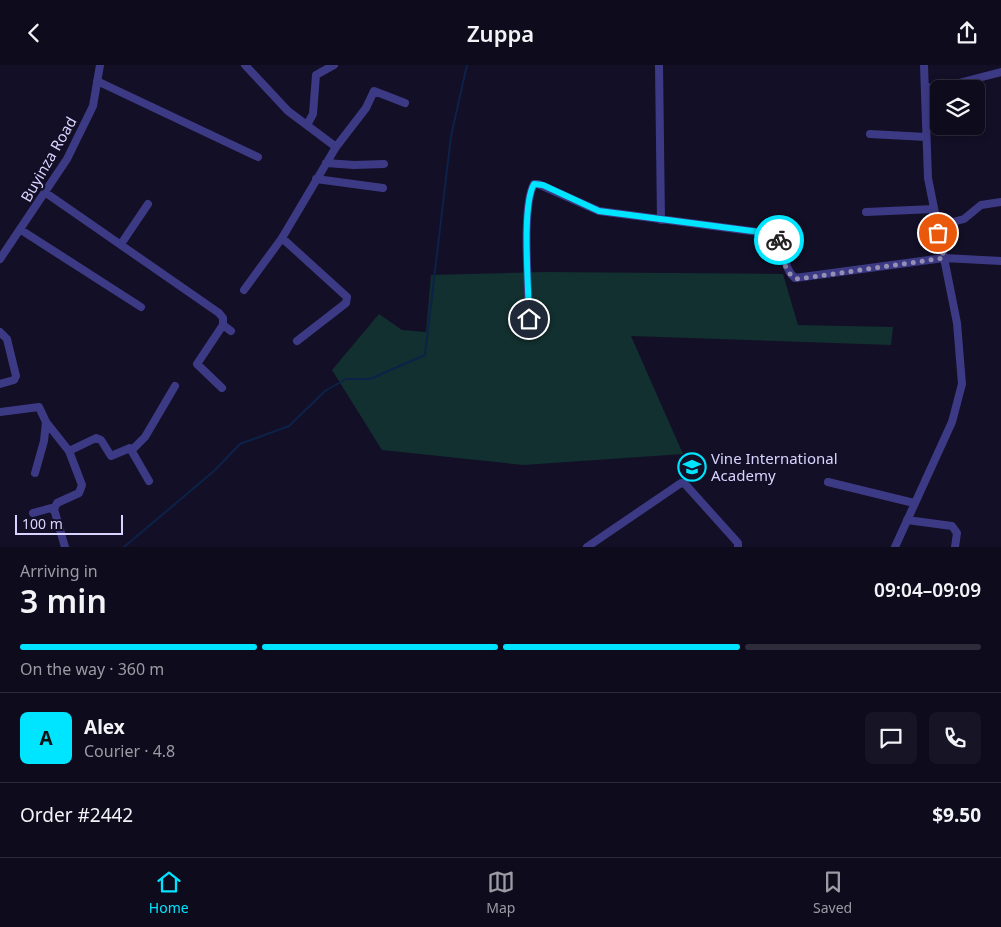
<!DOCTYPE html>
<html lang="en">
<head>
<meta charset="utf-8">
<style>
  :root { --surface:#0e0b1c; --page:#171425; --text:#f1f3f6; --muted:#9b9ba3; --line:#2e2b3b; --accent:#00e5ff }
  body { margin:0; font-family:"Noto Sans",sans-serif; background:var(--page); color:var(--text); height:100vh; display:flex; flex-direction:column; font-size:19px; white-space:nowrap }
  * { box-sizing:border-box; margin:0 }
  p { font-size:16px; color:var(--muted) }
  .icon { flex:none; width:28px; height:28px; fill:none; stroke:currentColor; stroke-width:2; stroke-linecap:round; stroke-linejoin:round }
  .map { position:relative; height:482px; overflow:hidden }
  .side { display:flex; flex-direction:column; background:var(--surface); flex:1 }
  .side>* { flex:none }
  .controls { position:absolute; left:930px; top:15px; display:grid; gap:10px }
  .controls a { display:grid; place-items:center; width:55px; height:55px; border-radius:8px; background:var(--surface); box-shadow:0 2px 8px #0003,0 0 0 1px var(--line); font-size:25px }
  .scale { position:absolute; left:15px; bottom:12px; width:108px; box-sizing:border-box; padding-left:5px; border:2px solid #d9d4ff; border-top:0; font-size:14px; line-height:18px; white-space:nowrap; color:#d9d4ff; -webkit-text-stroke:4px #130f26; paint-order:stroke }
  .pin { position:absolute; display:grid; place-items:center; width:42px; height:42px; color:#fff; margin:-21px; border:2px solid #fff; border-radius:50%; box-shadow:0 1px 5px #0007 }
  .courier { position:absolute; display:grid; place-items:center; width:50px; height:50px; margin:-25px; border:4px solid #00e5ff; border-radius:50%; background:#fff; color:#222; box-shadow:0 1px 6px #0007 }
  .summary em { font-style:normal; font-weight:600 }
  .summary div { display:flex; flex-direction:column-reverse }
  .summary { display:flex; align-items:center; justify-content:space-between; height:85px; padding:0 20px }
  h1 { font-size:32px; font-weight:600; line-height:38px }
  .bar { display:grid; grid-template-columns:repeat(4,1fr); gap:8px 5px; align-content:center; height:60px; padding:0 20px }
  .bar i { height:6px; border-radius:4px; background:var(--line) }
  .bar .active { background:var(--accent) }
  .bar p { grid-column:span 4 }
  .line { display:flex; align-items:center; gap:12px; padding:0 20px; border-top:1px solid var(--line) }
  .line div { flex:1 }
  .round { display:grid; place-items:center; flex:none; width:52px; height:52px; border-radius:8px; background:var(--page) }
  header { display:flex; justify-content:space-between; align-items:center; height:65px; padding:0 20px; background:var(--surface); font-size:22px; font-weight:600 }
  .menu { display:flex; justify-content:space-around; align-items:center; height:70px; border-top:1px solid var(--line); background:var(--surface); font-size:14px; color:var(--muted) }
  .menu a { display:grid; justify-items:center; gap:2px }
  .menu .active { color:var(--accent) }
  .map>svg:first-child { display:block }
  .green { fill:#12302f }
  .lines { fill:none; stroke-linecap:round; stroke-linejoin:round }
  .stream { stroke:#0c2248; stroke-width:2 }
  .minor { stroke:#3d3a85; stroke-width:8 }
  .done { stroke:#948fb3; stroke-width:5; stroke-dasharray:0 9 }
  .route { stroke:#00e5ff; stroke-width:6 }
  .labels { text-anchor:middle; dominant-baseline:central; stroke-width:4.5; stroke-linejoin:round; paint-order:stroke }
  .street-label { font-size:15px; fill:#d9d4ff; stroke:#130f26 }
  .poi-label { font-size:15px; fill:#d9d4ff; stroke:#130f26; text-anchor:start }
</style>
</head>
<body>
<header><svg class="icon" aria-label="back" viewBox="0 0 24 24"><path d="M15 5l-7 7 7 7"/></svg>Zuppa<svg class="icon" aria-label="share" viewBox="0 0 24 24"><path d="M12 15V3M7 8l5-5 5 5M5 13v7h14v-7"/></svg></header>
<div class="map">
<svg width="1001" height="482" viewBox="0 0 1001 482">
  <rect width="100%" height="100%" fill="#130f26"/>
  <path class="green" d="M 545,207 L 783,209 L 798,260 L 893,262 L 891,280 L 631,271 L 683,389 L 523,400 L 382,385 L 332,305 L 379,249 L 402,265 L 426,267 L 431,210 Z"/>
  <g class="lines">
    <path class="stream" d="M 124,482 L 214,406 L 240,379 L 289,361 L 325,326 L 346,314 L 370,314 L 425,290 L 451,71 L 467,0"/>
    <path class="minor" d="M 659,0 L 661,155
      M 97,16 L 258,92
      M 925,23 L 947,21 L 1001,7
      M 307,60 L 313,49 L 316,10 L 334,0
      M 870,69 L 926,72
      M 336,82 L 366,43 L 374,26 L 405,38
      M 326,98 L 354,100 L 384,99
      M 316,114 L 383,123
      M 46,128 L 219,248 L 223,253 L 223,260 L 197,299 L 222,323
      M 866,147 L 934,144
      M 937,161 L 964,154 L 981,140 L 1001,137
      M 21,165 L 141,242
      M 282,173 L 347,232 L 346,238 L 297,276
      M 121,179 L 148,139
      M 0,194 L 67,94 L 93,41 L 100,0
      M 244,225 L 282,173 L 336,82 L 288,46 L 245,0
      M 529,254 C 529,225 521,142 534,119 L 538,119 L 599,146 L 773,169 C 787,179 781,202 795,213 L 944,193 L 1001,196
      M 223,260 L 231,266
      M 0,267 L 7,274 L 16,311 L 14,315 L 0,319
      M 0,347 L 39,342 L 46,357 L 69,386 L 82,420 L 79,428 L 57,438 L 54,444 L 65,482
      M 132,385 L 145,372 L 175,321
      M 69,386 L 96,373 L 101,375 L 111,391 L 130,383 L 149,416
      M 35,408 L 44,376 L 46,357
      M 828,417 L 914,438
      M 33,448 L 51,443 L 54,446
      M 907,455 L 952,461 L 957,468 L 955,482
      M 587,482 L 681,418 L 685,419 L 738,478 L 738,482
      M 895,482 L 952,357 L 962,319 L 957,258 L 928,113 L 924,0"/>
  </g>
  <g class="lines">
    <path class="done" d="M 779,175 C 782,187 784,211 798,214 L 944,193 L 938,168"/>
    <path class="route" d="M 529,254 C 529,224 521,142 534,119 L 543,120 L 599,146 L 768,168 L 779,175"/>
  </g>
  <defs>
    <g id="school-ring" transform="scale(1.4375)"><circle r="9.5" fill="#130f26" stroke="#00e5ff" stroke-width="1.5"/><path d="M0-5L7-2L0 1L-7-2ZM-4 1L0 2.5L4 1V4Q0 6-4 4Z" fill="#00e5ff"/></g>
  </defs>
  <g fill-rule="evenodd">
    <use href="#school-ring" x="692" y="402"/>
  </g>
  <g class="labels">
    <g class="street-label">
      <text transform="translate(48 94) rotate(-60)">Buyinza Road</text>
    </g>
    <g class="poi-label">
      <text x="711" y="393">Vine International<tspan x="711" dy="17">Academy</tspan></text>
    </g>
  </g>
</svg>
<div class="controls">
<a><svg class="icon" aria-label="layers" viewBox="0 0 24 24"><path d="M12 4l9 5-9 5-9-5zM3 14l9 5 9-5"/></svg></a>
</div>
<div class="scale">100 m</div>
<div class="pin" style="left:938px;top:168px;background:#ea580c"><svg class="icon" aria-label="bag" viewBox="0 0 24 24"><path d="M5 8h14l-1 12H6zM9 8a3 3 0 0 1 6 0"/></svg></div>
<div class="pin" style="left:529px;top:254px;background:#1f2937"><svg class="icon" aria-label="home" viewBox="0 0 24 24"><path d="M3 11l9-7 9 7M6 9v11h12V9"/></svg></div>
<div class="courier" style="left:779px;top:175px"><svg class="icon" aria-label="bike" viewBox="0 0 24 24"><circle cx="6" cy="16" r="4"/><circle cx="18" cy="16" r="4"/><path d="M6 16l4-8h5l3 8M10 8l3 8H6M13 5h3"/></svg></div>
</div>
<section class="side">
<div class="summary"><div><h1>3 min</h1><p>Arriving in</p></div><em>09:04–09:09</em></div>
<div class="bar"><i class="active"></i><i class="active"></i><i class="active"></i><i></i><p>On the way · 360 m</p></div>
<div class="line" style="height:90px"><b class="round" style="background:var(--accent);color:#111">A</b><div><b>Alex</b><p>Courier · 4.8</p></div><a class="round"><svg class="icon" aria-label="chat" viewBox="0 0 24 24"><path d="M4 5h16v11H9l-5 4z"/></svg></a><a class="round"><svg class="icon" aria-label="phone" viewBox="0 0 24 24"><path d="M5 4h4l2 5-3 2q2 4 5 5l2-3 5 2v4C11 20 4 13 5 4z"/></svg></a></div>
<div class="line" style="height:65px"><div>Order #2442</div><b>$9.50</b></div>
</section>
<nav class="menu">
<a class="active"><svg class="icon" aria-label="home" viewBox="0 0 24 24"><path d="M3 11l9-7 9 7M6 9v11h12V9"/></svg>Home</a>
<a><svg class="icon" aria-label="map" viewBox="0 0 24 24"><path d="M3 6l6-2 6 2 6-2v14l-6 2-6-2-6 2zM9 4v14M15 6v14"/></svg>Map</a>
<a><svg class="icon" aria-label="saved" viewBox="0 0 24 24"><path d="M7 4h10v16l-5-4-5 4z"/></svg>Saved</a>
</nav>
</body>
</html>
